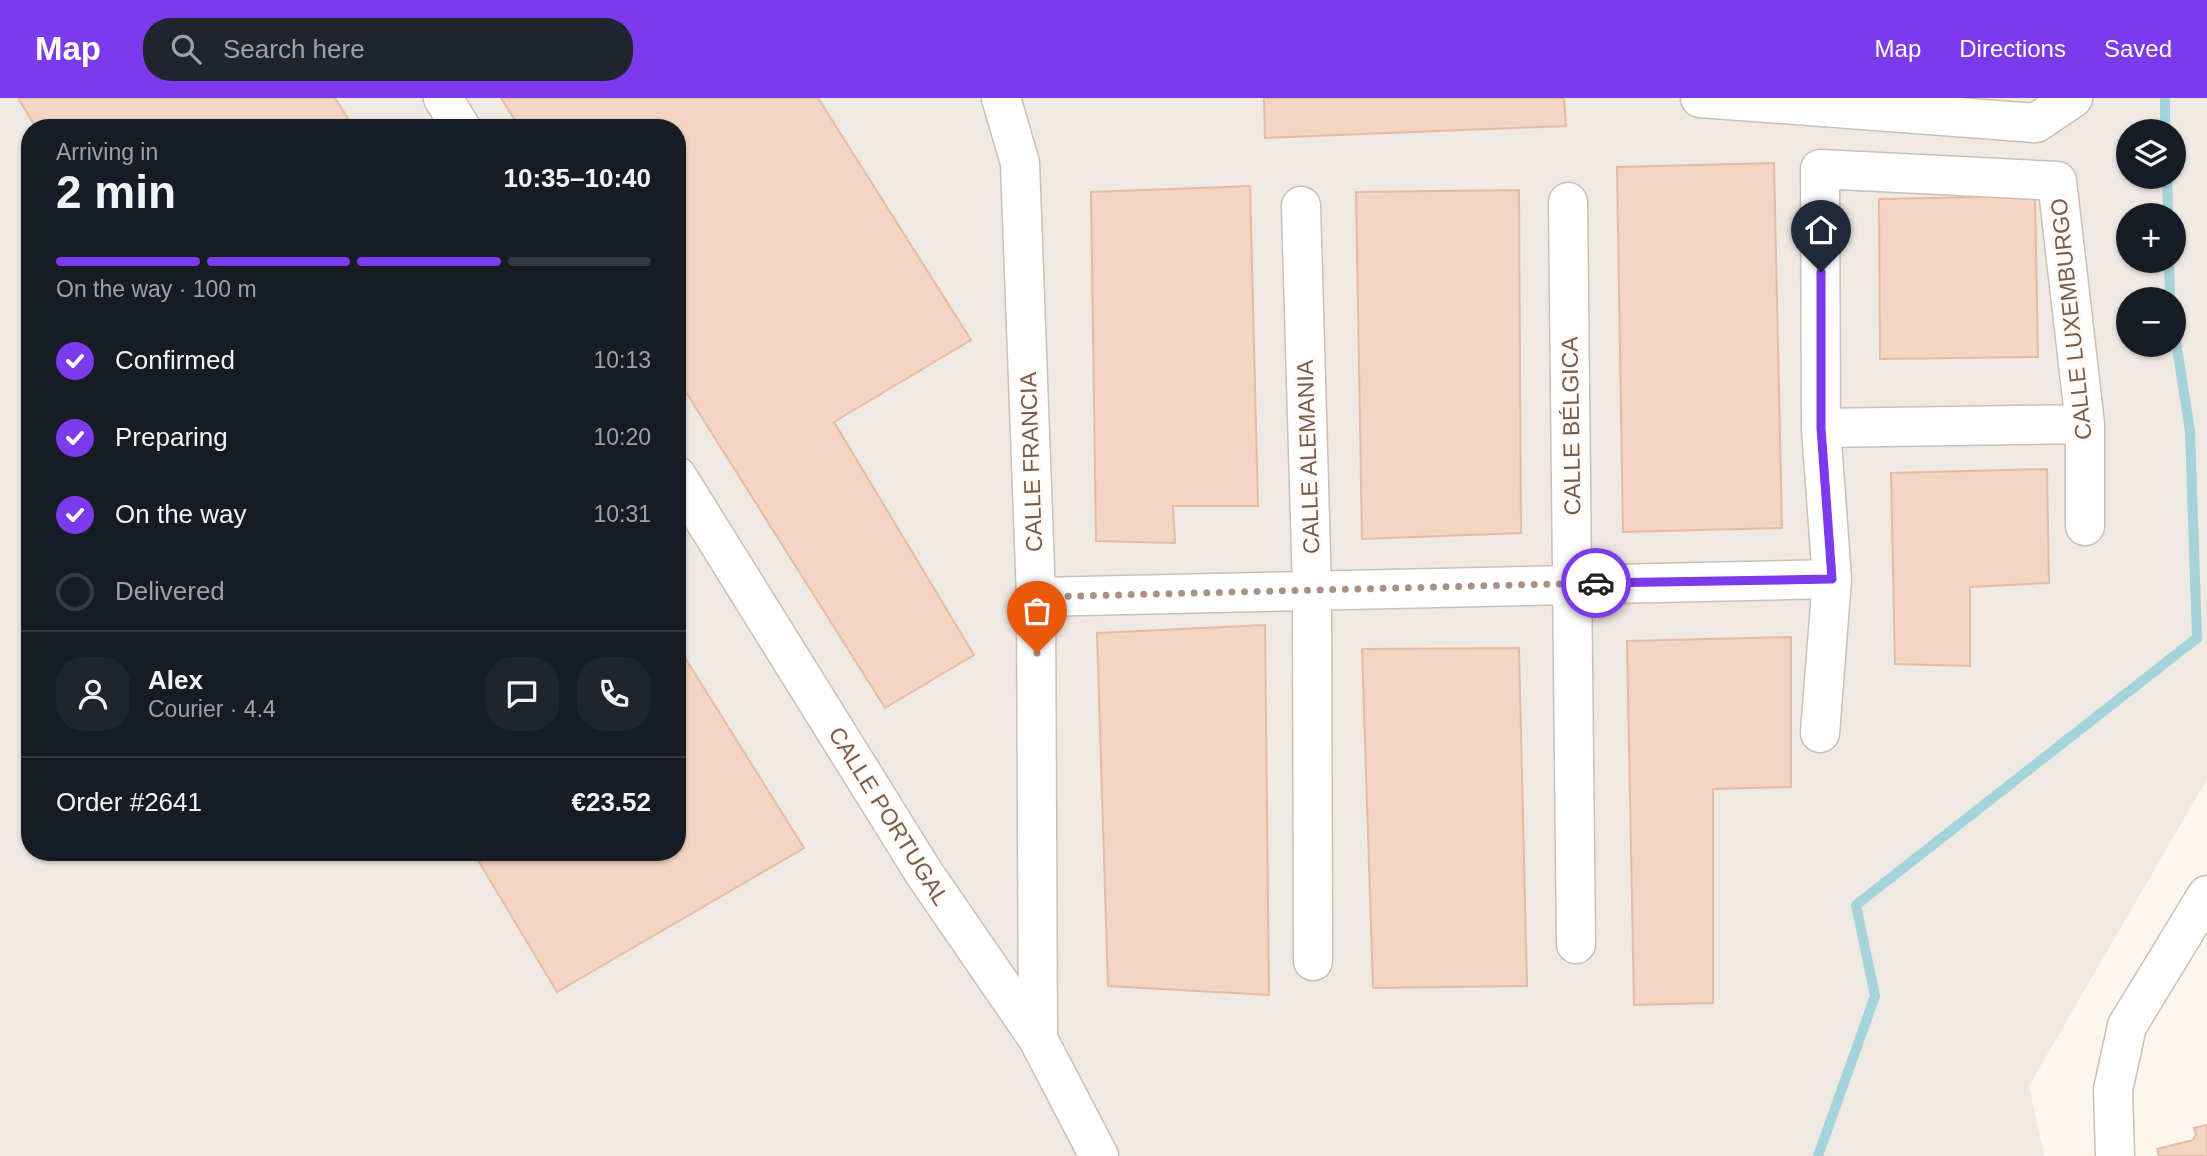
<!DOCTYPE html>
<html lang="en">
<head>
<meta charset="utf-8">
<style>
  :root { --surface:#171b24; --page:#20242c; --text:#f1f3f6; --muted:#9ea1a6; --line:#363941; --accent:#7c3aed }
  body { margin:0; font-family:Helvetica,sans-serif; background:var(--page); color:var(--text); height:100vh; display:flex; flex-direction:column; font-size:26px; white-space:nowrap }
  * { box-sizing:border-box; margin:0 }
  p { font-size:23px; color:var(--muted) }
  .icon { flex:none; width:38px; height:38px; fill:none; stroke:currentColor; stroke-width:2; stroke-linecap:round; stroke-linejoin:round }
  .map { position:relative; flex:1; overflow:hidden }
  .details { position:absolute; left:21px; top:21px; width:665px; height:742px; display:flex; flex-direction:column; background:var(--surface); border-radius:28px; box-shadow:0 2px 5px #0004 }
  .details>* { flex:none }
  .tools { position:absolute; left:2116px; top:21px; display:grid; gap:14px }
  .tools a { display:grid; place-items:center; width:70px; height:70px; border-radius:50%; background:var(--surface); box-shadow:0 2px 5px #0004; font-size:35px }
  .pin { position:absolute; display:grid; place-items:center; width:60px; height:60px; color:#fff; margin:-72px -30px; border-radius:50% 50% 50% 0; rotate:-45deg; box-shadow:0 0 7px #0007 }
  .pin .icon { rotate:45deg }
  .courier { position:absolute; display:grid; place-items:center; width:70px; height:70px; margin:-35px; border:5px solid #7c3aed; border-radius:50%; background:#fff; color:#222; box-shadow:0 2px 9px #0007 }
  .overview em { font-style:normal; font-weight:800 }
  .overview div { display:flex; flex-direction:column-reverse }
  .overview { display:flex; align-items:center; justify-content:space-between; height:119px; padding:0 35px }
  h1 { font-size:46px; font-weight:800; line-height:52px }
  .bar { display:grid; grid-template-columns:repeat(4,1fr); gap:10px 7px; align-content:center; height:84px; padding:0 35px }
  .bar i { height:9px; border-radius:5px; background:var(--line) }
  .bar .current { background:var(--accent) }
  .bar p { grid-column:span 4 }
  .line { display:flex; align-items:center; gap:18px; padding:0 35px; border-top:2px solid var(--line) }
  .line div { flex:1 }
  .round { display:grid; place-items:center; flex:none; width:74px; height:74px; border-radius:28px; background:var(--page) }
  ol { padding:0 35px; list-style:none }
  li { display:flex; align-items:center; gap:21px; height:77px }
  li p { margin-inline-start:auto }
  li .icon { padding:7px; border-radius:50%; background:var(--accent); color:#fff; stroke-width:4 }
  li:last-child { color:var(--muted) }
  li i { width:38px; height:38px; border:4px solid var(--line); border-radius:50% }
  header { display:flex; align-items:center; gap:42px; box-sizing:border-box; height:98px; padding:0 35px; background:var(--accent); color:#fff }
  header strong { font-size:33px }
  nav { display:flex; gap:38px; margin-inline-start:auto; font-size:24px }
  .search { width:490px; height:63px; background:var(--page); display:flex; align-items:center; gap:18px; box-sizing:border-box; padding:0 24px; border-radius:28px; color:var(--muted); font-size:26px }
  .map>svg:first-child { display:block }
  .industrial { fill:#efe9e4; fill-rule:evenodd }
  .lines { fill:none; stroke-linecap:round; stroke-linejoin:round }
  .stream { stroke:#a5d3da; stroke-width:10 }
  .building { fill:#f3d5c3; stroke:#e6bba3; stroke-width:2 }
  .minor-casing { stroke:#d1beb0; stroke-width:41 }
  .minor { stroke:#fff; stroke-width:38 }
  .done { stroke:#a89285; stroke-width:7; stroke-dasharray:0 12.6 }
  .route { stroke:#7c3aed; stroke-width:9 }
  .labels { text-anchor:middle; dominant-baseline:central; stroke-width:5; stroke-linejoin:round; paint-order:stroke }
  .street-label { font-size:23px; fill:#7a5c4d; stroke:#fffaf3 }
</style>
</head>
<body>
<header>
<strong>Map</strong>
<div class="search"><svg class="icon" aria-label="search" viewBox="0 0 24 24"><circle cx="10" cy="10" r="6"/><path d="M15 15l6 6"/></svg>Search here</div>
<nav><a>Map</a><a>Directions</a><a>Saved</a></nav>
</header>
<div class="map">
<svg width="2207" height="1058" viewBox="0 0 2207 1058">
  <rect width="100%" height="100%" fill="#fdf6ec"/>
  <path class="industrial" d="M 0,0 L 2207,0 L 2207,681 L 2029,988 L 2044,1058 L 0,1058 ZM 30,30 L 677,30 L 677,754 L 30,754 ZM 2128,33 L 2174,33 L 2174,79 L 2128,79 ZM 2128,117 L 2174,117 L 2174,163 L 2128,163 ZM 2128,201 L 2174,201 L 2174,247 L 2128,247 Z"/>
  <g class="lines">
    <path class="stream" d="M 2165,0 L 2165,33
      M 2167,79 L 2168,117
      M 2169,163 L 2170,201
      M 1818,1058 L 1875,898 L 1856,807 L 2197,540 L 2190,333 L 2174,231"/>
  </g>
  <path class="building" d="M 18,0 L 335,0 L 354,30 L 36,30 Z
    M 501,0 L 818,0 L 971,242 L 834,324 L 974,557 L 885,610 L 677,280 L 677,30 L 520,30 Z
    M 1264,0 L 1564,0 L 1566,28 L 1265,40 Z
    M 1774,65 L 1782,430 L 1623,434 L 1617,69 Z
    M 1250,88 L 1258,408 L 1173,408 L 1175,445 L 1096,443 L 1091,94 Z
    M 1519,92 L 1521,435 L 1362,441 L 1356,94 Z
    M 2035,98 L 2038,259 L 1880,261 L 1879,101 Z
    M 2047,371 L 2049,485 L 1970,489 L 1970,568 L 1895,566 L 1891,375 Z
    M 1265,527 L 1269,897 L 1108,888 L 1097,535 Z
    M 1791,539 L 1791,689 L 1713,691 L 1713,905 L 1634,907 L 1627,543 Z
    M 677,547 L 804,750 L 557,894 L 473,754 L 677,754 Z
    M 1519,550 L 1527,888 L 1373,890 L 1362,551 Z
    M 2207,1027 L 2207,1058 L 2159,1058 L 2157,1051 L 2193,1042 L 2196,1037 L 2194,1030 Z"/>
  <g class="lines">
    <g class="minor-casing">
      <path id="minor" d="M 443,0 L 461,30
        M 1001,0 L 1020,65 L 1036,499 L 1038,941
        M 1700,0 L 2036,25 L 2073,0
        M 1568,104 L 1576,846
        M 1301,108 L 1312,491 L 1313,863
        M 1821,330 L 2085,326
        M 677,378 L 924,775 L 1038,941 L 1099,1058
        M 1036,499 L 1832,481
        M 1820,635 L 1832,481 L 1821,330 L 1820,71 L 2057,83 L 2085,326 L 2085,428
        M 2115,1058 L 2113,992 L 2127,928 L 2207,797"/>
    </g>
    <use href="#minor" class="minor"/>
  </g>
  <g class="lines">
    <path class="done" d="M 1037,555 L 1036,499 L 1596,485"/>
    <path class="route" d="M 1596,485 L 1832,481 L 1821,330 L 1821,174"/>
  </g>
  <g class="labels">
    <g class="street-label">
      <text transform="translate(2071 221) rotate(-96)">CALLE LUXEMBURGO</text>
      <text transform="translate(1571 328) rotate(-91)">CALLE BÉLGICA</text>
      <text transform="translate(1308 359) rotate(-92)">CALLE ALEMANIA</text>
      <text transform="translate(1031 364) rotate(-92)">CALLE FRANCIA</text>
      <text transform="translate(889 718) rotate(58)">CALLE PORTUGAL</text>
    </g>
  </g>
</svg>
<div class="tools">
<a><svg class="icon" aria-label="layers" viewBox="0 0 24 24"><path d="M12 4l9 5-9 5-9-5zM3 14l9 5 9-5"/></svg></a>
<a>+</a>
<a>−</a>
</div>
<div class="pin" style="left:1037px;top:555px;background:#ea580c"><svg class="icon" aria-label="bag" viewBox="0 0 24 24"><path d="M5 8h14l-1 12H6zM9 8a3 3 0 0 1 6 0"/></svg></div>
<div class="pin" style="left:1821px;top:174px;background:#1f2937"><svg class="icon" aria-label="home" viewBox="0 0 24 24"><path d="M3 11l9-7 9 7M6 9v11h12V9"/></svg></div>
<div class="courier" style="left:1596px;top:485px"><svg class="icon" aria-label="car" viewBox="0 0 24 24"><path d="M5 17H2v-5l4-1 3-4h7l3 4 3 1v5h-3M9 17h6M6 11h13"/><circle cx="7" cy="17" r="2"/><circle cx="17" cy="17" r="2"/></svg></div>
<section class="details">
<div class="overview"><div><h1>2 min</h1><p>Arriving in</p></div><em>10:35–10:40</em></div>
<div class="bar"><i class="current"></i><i class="current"></i><i class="current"></i><i></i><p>On the way · 100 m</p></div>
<ol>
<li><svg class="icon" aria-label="check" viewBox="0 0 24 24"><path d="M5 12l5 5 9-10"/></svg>Confirmed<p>10:13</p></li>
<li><svg class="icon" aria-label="check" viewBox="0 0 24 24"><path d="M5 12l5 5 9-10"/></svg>Preparing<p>10:20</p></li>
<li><svg class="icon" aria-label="check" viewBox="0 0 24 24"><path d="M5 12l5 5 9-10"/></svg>On the way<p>10:31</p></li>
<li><i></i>Delivered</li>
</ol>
<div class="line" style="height:126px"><a class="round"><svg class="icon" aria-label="person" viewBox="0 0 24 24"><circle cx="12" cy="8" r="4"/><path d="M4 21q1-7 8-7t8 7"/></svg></a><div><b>Alex</b><p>Courier · 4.4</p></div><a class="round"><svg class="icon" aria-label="chat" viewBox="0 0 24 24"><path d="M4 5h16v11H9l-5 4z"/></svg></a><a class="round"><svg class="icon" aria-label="phone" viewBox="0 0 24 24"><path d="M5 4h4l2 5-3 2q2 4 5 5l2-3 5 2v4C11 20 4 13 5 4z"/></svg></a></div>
<div class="line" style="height:91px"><div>Order #2641</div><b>€23.52</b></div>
</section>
</div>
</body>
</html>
